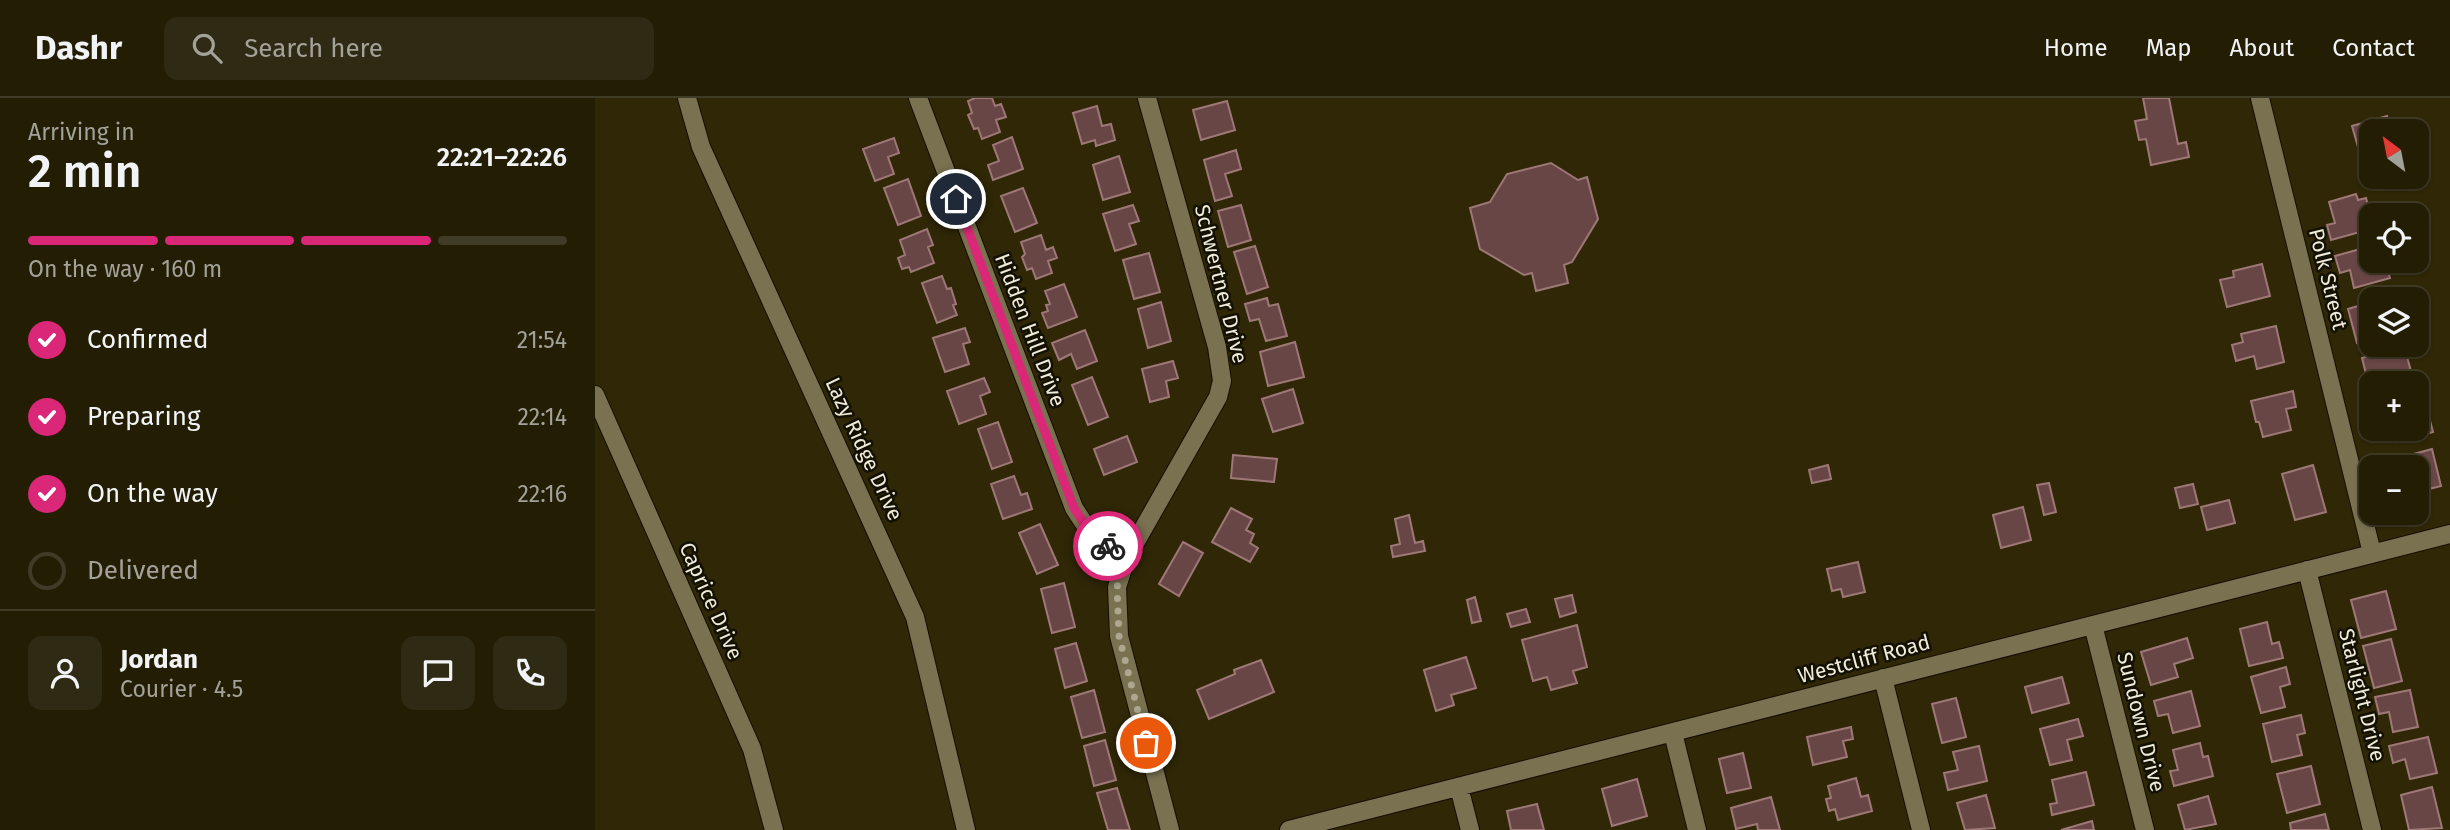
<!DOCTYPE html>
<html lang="en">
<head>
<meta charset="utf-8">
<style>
  :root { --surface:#231d04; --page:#2f2a13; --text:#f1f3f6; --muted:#a3a29a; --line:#403b26; --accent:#db2777 }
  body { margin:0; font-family:"Fira Sans",sans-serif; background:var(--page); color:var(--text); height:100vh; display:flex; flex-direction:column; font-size:26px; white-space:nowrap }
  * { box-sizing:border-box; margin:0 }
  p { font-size:23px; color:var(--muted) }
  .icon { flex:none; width:38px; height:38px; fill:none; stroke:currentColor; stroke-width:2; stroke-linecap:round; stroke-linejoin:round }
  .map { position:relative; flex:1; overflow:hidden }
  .details { display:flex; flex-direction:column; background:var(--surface); width:595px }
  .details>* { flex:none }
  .needle { width:46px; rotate:328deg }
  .fabs { position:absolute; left:1764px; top:21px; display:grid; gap:14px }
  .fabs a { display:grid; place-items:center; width:70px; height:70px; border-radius:14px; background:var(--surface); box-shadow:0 2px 5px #0004,0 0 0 2px var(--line); font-size:35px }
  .pin { position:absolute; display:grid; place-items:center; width:60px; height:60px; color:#fff; margin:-30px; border:4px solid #fff; border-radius:50%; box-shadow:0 2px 7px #0007 }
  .courier { position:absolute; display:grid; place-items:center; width:70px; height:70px; margin:-35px; border:5px solid #db2777; border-radius:50%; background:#fff; color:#222; box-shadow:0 2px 9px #0007 }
  .head em { font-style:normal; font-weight:600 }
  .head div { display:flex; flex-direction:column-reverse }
  .head { display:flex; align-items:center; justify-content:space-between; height:119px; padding:0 28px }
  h1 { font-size:46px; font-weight:600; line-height:52px }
  .bar { display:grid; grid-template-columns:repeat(4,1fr); gap:10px 7px; align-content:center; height:84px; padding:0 28px }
  .bar i { height:9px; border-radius:5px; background:var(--line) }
  .bar .current { background:var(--accent) }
  .bar p { grid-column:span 4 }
  .line { display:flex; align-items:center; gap:18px; padding:0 28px; border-top:2px solid var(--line) }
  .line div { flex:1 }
  .round { display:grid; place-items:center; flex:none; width:74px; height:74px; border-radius:14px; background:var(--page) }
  ol { padding:0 28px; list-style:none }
  li { display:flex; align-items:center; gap:21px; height:77px }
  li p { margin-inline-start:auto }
  li .icon { padding:7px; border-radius:50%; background:var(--accent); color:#fff; stroke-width:4 }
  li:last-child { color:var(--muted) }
  li i { width:38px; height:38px; border:4px solid var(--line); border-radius:50% }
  header { display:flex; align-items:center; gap:42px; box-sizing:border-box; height:98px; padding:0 35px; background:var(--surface); border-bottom:2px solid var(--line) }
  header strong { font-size:33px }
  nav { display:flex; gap:38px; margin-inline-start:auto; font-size:24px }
  .search { width:490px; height:63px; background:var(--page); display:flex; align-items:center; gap:18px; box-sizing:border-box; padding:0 24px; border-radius:14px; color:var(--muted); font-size:26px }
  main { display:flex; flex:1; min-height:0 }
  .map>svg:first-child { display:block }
  .building { fill:#694646; stroke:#9e7877; stroke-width:2 }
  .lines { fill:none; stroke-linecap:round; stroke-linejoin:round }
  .minor-casing { stroke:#150f00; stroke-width:20 }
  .minor { stroke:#7a7151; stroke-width:18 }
  .done { stroke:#ada790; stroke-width:7; stroke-dasharray:0 12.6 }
  .route { stroke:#db2777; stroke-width:9 }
  .labels { text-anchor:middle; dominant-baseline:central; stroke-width:5; stroke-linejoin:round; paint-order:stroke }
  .street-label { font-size:21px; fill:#f1ecda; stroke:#131004 }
</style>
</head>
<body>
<header>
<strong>Dashr</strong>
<div class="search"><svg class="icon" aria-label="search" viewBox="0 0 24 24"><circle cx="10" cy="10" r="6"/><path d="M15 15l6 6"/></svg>Search here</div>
<nav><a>Home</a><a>Map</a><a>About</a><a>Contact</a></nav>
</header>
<main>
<section class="details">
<div class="head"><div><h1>2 min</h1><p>Arriving in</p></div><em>22:21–22:26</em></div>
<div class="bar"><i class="current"></i><i class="current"></i><i class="current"></i><i></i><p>On the way · 160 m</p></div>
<ol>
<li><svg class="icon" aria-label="check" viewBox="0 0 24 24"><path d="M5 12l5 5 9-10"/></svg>Confirmed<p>21:54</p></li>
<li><svg class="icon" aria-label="check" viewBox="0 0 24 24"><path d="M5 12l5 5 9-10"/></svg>Preparing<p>22:14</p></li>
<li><svg class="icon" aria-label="check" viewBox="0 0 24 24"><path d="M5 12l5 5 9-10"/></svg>On the way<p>22:16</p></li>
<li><i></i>Delivered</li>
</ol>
<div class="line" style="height:126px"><a class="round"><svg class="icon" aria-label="person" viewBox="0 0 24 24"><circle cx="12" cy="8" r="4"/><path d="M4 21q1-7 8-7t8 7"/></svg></a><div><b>Jordan</b><p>Courier · 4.5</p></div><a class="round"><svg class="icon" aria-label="chat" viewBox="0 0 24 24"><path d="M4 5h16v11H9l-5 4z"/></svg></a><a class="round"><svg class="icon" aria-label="phone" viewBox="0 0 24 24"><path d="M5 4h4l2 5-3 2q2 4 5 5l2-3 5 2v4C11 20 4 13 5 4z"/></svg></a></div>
</section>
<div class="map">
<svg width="1855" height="732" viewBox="0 0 1855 732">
  <rect width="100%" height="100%" fill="#2f2706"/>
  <path class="building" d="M 380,0 L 397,0 L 400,8 L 406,6 L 411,19 L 401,22 L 405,34 L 387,41 L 383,30 L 379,31 L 373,17 L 377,15 L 373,3 Z
    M 1548,0 L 1574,0 L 1583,46 L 1591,44 L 1594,59 L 1556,67 L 1551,41 L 1544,42 L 1540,23 L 1552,21 Z
    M 632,3 L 640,32 L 606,42 L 598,12 Z
    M 502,8 L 507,28 L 516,26 L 520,42 L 501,48 L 500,42 L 487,46 L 478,15 Z
    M 1792,18 L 1796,33 L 1776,33 L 1776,60 L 1767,63 L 1757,28 Z
    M 417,39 L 428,71 L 398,82 L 393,67 L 404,63 L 398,47 Z
    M 299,40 L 304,55 L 293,59 L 299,76 L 280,83 L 268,51 Z
    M 641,52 L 646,71 L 630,76 L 637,98 L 620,103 L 609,62 Z
    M 524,58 L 535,94 L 508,102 L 498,67 Z
    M 956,65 L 983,82 L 992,79 L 1003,121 L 977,164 L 969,167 L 973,185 L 941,193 L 937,175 L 929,177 L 885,151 L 875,110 L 895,104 L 912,76 Z
    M 313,81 L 326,118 L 303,127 L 289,90 Z
    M 428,90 L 442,125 L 420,134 L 406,98 Z
    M 1761,96 L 1763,102 L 1771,100 L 1776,118 L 1776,131 L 1736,142 L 1732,127 L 1740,125 L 1734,104 Z
    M 538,107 L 544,123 L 534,126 L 541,146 L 520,153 L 508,116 Z
    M 646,107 L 656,142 L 633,149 L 623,113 Z
    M 332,131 L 338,147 L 333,149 L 339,165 L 316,174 L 314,169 L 307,171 L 303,160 L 310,157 L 305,142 Z
    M 446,137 L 451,152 L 458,149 L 462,160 L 453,163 L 457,175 L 441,181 L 437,170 L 432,172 L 427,159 L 430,156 L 426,144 Z
    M 660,148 L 673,189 L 652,196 L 639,154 Z
    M 1776,148 L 1776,163 L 1790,163 L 1795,180 L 1759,190 L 1755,172 L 1745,175 L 1740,158 Z
    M 554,155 L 565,194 L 539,201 L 528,162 Z
    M 1667,166 L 1675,198 L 1632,209 L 1625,182 L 1639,179 L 1638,173 Z
    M 347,178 L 352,191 L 356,190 L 361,206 L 358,207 L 362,217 L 342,225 L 327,185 Z
    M 469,186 L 482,219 L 453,230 L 447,215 L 453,213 L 451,207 L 455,206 L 450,193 Z
    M 672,200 L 674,208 L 683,206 L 692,238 L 671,243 L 664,221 L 655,223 L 650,206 Z
    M 566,204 L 576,243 L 553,250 L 543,211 Z
    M 1776,204 L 1776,242 L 1762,245 L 1753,211 Z
    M 1681,228 L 1689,264 L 1662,271 L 1659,258 L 1641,263 L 1637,247 L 1648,244 L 1646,236 Z
    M 370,230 L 375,244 L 368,246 L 374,266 L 350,274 L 338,240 Z
    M 490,232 L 502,263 L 482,271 L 476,256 L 464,262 L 457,245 Z
    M 700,244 L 709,279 L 673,288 L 665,254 Z
    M 1809,248 L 1819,284 L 1779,285 L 1776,274 L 1771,276 L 1767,260 Z
    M 578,263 L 583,280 L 571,283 L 574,299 L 555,304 L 547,271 Z
    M 497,279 L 513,319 L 493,327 L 477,287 Z
    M 389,280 L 395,294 L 385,298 L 391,316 L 364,326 L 352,293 Z
    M 698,291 L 708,325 L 678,334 L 667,301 Z
    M 1698,293 L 1701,309 L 1691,311 L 1696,332 L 1668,339 L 1664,324 L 1661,324 L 1656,303 Z
    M 1829,299 L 1838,334 L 1801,344 L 1798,331 L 1822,331 L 1822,301 Z
    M 403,324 L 417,364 L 397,371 L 383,331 Z
    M 532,338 L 542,364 L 509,377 L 499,351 Z
    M 1837,351 L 1846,388 L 1822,394 L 1822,369 L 1802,369 L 1800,361 Z
    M 638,357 L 682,361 L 679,384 L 636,380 Z
    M 1233,367 L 1236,381 L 1217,385 L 1214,372 Z
    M 1718,367 L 1731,414 L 1700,422 L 1687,376 Z
    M 419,378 L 426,397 L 432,395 L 437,411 L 408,421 L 396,386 Z
    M 1454,385 L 1461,414 L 1449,417 L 1442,387 Z
    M 1598,386 L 1603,406 L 1585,410 L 1580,390 Z
    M 1634,402 L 1640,425 L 1612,432 L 1606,409 Z
    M 1428,409 L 1436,442 L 1406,450 L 1398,417 Z
    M 636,410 L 657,421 L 651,432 L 659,436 L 655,445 L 663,450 L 655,464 L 617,444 Z
    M 814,417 L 820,445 L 828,443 L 830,453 L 798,459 L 796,448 L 805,446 L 800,421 Z
    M 445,426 L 463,467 L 442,476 L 424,435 Z
    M 588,444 L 608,455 L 584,498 L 564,486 Z
    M 1263,464 L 1270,494 L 1248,499 L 1246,491 L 1237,493 L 1232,471 Z
    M 469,485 L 480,529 L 457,535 L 446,491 Z
    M 1791,493 L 1801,531 L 1766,540 L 1756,502 Z
    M 977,497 L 981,514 L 965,519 L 960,501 Z
    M 880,499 L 886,523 L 877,525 L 872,502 Z
    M 931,511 L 935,524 L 916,529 L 912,516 Z
    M 1672,524 L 1677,546 L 1684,544 L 1688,560 L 1654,568 L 1645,531 Z
    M 982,527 L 992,569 L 978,573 L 982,585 L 956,592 L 952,579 L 938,583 L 927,542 Z
    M 1592,540 L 1598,560 L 1579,566 L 1583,579 L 1556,587 L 1546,554 Z
    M 1796,541 L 1807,583 L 1779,590 L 1768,548 Z
    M 481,545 L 492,583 L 470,590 L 460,551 Z
    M 871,559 L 881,590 L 856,597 L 859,607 L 841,613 L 829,572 Z
    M 666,562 L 679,594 L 614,621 L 602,592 L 640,576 L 639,572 Z
    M 1691,569 L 1695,586 L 1685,589 L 1690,609 L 1666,615 L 1656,579 Z
    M 1467,579 L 1474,605 L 1437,615 L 1430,589 Z
    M 499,592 L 510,634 L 487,640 L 476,599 Z
    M 1815,592 L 1823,629 L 1798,634 L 1794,614 L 1784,616 L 1780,599 Z
    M 1596,593 L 1605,628 L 1578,635 L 1573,616 L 1563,618 L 1559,603 Z
    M 1361,600 L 1371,639 L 1347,645 L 1337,606 Z
    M 1706,617 L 1710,635 L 1702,637 L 1707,657 L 1677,664 L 1668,626 Z
    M 1483,621 L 1488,638 L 1472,642 L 1477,662 L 1455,667 L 1445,631 Z
    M 1256,629 L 1258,641 L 1248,643 L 1252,659 L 1218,667 L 1212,639 Z
    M 1833,639 L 1842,675 L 1815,681 L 1810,661 L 1798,665 L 1794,648 Z
    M 510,642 L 521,682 L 499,688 L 489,648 Z
    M 1605,645 L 1608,659 L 1613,658 L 1618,678 L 1579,688 L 1575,673 L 1583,672 L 1578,652 Z
    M 1384,648 L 1392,683 L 1353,692 L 1349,675 L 1363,672 L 1358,654 Z
    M 1148,655 L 1156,690 L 1132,695 L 1124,661 Z
    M 1716,668 L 1725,706 L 1692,715 L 1682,676 Z
    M 1491,674 L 1499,707 L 1457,717 L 1455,706 L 1462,705 L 1457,682 Z
    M 1261,680 L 1266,699 L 1273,697 L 1277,713 L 1243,722 L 1240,711 L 1234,713 L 1231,701 L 1236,700 L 1233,688 Z
    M 1042,681 L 1052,718 L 1017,728 L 1007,691 Z
    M 1837,689 L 1847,730 L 1814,732 L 1806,697 Z
    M 522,690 L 535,732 L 513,732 L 502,695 Z
    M 1391,697 L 1400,730 L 1370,732 L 1362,705 Z
    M 1613,698 L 1621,726 L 1590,732 L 1583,707 Z
    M 1176,699 L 1185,732 L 1163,732 L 1162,726 L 1141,731 L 1136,710 Z
    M 942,706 L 949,732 L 916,732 L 912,713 Z
    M 1730,716 L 1734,732 L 1696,732 L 1695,725 Z
    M 1497,723 L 1499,732 L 1466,732 Z"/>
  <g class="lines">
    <g class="minor-casing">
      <path id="minor" d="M 92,0 L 106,49 L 320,519 L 371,732
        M 323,0 L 479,410 L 494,433 L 531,461
        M 552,0 L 622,249 L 627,283 L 623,299 L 531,461 L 522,489 L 524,538 L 575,732
        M 1665,0 L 1777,455
        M 0,297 L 157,651 L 179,732
        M 1712,472 L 1777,732
        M 1498,527 L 1550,732
        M 1288,580 L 1326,732
        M 1078,635 L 1102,732
        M 864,689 L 875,732
        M 694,732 L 1855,436"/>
    </g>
    <use href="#minor" class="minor"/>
  </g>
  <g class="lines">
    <path class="done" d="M 513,448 L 531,461 L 522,489 L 524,538 L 551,645"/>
    <path class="route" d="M 361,101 L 479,410 L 494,433 L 513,448"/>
  </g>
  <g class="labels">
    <g class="street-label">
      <text transform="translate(1733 181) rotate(76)">Polk Street</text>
      <text transform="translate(626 186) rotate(76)">Schwertner Drive</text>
      <text transform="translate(435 232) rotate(69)">Hidden Hill Drive</text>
      <text transform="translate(269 351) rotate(65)">Lazy Ridge Drive</text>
      <text transform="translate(116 503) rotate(66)">Caprice Drive</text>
      <text transform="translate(1269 561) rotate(-15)">Westcliff Road</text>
      <text transform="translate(1767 597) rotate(76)">Starlight Drive</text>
      <text transform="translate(1546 624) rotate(76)">Sundown Drive</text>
    </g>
  </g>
</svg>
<div class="fabs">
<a><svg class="needle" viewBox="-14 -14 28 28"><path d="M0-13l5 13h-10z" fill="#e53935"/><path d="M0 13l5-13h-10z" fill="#a3a29a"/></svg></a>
<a><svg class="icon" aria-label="locate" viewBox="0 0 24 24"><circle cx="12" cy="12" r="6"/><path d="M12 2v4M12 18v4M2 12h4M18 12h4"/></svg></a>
<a><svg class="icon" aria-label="layers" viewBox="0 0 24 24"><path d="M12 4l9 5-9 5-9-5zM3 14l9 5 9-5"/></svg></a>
<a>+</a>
<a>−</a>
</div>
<div class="pin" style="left:551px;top:645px;background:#ea580c"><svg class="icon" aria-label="bag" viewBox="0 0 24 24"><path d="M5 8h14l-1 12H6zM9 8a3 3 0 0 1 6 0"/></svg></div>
<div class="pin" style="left:361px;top:101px;background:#1f2937"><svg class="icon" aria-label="home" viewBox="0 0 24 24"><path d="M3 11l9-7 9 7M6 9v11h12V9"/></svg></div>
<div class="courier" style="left:513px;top:448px"><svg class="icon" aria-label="bike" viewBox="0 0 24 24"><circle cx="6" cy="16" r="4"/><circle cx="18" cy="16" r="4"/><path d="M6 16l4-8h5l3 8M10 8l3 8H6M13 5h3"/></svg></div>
</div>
</main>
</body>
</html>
